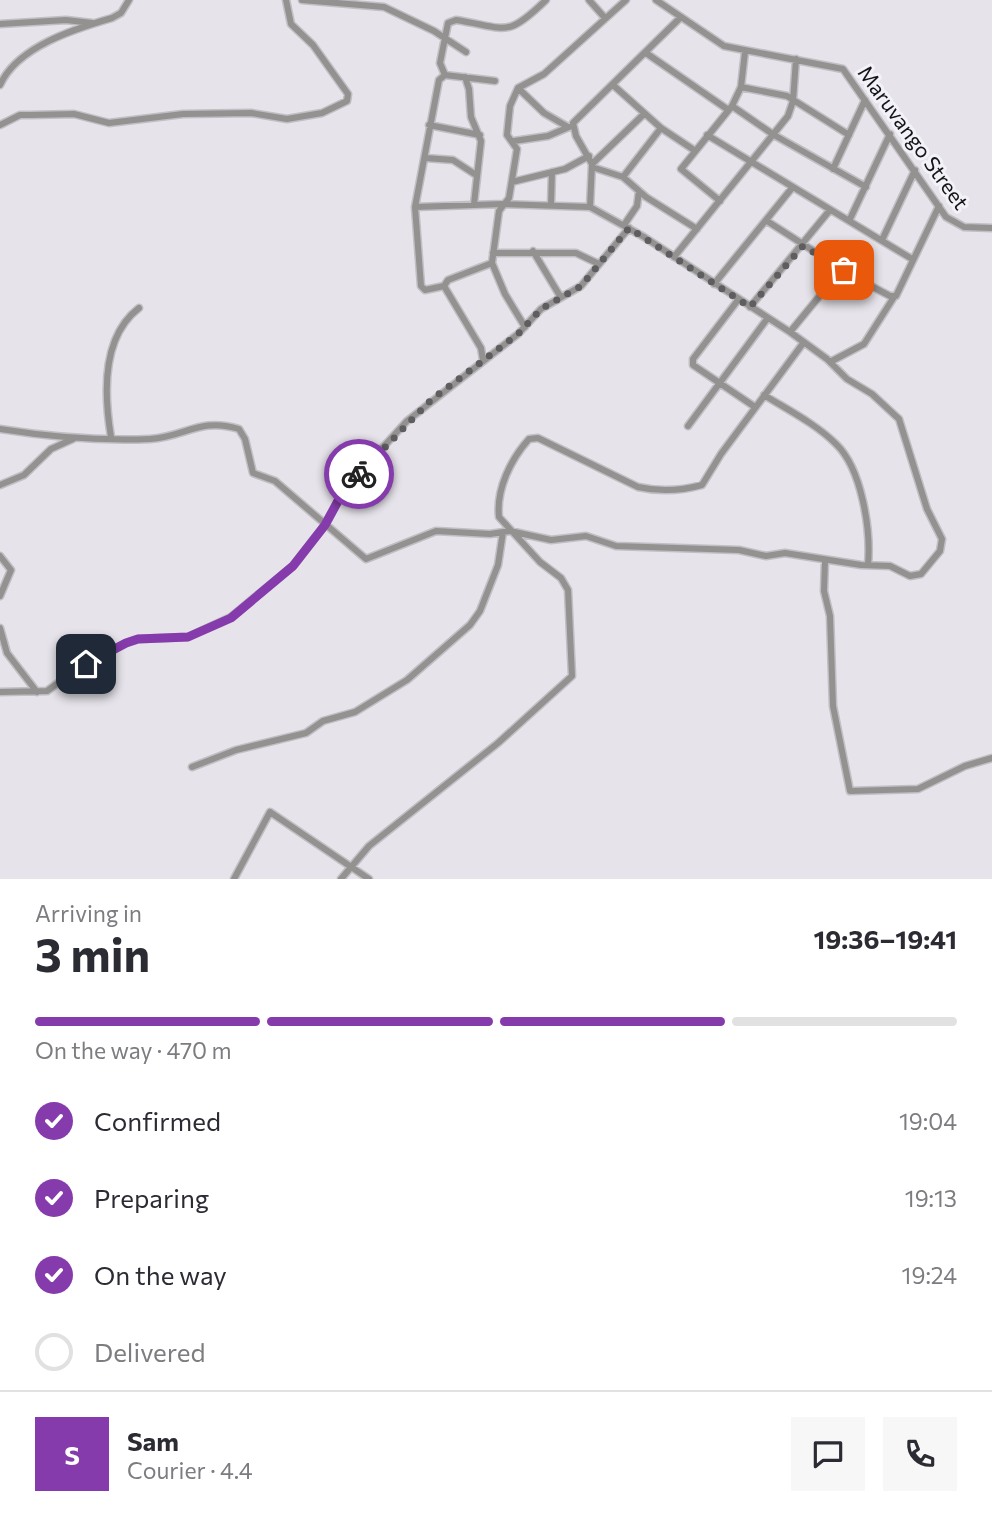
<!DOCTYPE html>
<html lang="en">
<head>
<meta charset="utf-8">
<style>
  :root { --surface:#fff; --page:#f7f7f7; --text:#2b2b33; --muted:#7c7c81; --line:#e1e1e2; --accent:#863bac }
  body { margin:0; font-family:Commissioner,sans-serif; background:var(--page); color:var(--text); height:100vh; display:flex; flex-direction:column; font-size:26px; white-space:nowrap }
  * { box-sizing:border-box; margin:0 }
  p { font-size:23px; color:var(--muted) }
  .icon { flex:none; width:38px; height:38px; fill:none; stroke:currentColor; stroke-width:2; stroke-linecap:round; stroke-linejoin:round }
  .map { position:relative; height:879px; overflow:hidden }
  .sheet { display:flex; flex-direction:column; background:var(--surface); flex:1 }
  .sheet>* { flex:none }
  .pin { position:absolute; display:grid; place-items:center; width:60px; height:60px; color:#fff; margin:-30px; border-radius:14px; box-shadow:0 4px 10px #0006 }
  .courier { position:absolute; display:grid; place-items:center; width:70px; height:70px; margin:-35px; border:5px solid #863bac; border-radius:50%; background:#fff; color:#222; box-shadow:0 2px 9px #0007 }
  .head em { font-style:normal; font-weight:700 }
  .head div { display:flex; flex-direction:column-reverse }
  .head { display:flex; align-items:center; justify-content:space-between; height:119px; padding:0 35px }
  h1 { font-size:46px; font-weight:700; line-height:52px }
  .bar { display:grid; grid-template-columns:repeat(4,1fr); gap:10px 7px; align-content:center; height:84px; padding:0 35px }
  .bar i { height:9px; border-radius:5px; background:var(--line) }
  .bar .on { background:var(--accent) }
  .bar p { grid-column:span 4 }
  .line { display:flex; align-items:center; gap:18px; padding:0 35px; border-top:2px solid var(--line) }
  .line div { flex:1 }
  .round { display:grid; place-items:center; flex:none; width:74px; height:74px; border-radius:0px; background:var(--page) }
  ol { padding:0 35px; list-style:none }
  li { display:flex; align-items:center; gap:21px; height:77px }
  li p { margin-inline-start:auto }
  li .icon { padding:7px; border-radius:50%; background:var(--accent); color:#fff; stroke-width:4 }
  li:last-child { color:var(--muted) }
  li i { width:38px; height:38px; border:4px solid var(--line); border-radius:50% }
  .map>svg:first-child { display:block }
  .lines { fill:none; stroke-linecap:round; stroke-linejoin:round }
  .minor-casing { stroke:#c0bfc4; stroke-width:9 }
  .minor { stroke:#949290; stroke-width:6 }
  .done { stroke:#5e5d60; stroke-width:7; stroke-dasharray:0 12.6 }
  .route { stroke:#863bac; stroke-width:9 }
  .labels { text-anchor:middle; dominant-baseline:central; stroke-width:6; stroke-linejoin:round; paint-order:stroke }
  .street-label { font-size:21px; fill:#151416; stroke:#f3f2f8 }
</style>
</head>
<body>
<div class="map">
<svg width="992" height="879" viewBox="0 0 992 879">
  <rect width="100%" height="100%" fill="#e6e4ea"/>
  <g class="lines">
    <g class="minor-casing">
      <path id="minor" d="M 302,0 L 384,7 L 434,31 L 466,52
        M 589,0 L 605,18
        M 656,0 L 724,46 L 843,69 L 946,217 L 964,227 L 992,228
        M 0,24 L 66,20 L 92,23
        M 646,53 L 727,109
        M 445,75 L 440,63 L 448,23 L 456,20 C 507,28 506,39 546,0
        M 465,77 L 469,89 L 471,117 L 481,141 L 474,204
        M 0,85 C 17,47 74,29 112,18 L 121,13 L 129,0
        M 613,85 L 661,128 L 694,150
        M 741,87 L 787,96 L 849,135
        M 518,88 L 544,113 L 568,127
        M 732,106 L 774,135 L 866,187
        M 0,125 L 20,115 L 31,115 L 74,114 L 109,123 L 183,114 L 251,113 L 287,119 L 322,113 L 347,101 L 348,94 L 313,45 L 291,24 L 286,0
        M 429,125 L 480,135
        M 707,135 L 912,259
        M 514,141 L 548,136 L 569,127
        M 425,158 L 453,160 L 476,175
        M 592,164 L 644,114
        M 592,167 L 623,177 L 646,197 L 697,229
        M 833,169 L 865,100
        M 623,177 L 661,128
        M 512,182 L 565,169 L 589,156
        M 720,201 L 681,169 L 732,106 L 741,87 L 745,52
        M 551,205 L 552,172
        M 415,207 L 503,204 L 590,207
        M 850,219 L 890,134
        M 767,221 L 843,270
        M 624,225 L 637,206 L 639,191
        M 882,240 L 915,170
        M 533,251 L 560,296
        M 493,253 L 576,253 L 599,264
        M 674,257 L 788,116 L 793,101 L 796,59
        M 714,284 L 792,188
        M 444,286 L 448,280 L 492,263
        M 738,300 L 693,359 L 693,365 L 755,407
        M 750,307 L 830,210
        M 525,327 L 505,294 L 492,263 L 499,211 L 509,198 L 517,149 L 507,135 L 510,106 L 518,88 L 544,74 L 626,0
        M 790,332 L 841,270 L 890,296 L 896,296 L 939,206
        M 483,360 L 481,348 L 444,286 L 425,290 L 421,286 L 415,207 L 439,80 L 445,75 L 495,81
        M 830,362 L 864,344 L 894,297
        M 764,395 C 788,410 816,424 836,444 C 862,469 871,530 868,565
        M 688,426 L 767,319
        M 0,429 C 50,437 100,441 150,439 C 185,437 200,417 239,429 L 245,439 L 253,473 L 275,481 L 366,559 L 436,531 L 490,534 L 510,531 L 551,540 L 586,536 L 616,546 L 739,550 L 766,556 L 785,553 L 861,565 L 890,566 L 910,576 L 921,574 L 940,551 L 942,539 L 927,509 L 899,419 L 872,394 L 847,379 L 827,359 L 790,332 L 644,237 L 590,207 L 592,164 L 576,136 L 573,123 L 680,18
        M 111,437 C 104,395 101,337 139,308
        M 0,485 L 24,475 L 51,449 L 73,439
        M 0,556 L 11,570 L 0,596
        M 825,560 L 824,591 L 830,616 L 833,706 L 850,791 L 918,789 L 965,766 L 992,758
        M 0,628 L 7,653 L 37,692
        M 0,692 L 47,691 L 76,670 L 126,643 L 138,639 L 188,637 L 231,617 L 293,566 L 325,525 L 344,490 L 407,421 L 518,334 L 541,309 L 581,286 L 629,228
        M 192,767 L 236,750 L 306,733 L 323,721 L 355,712 L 407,680 L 470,625 L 480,611 L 498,565 L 503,532
        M 234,879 L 270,812 L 369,879
        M 341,879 L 369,846 L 498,743 L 572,676 L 568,590 L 561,578 L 540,562 L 499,517 C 496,489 511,459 529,439 L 538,438 L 638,487 C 660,492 680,491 702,485 L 721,454 L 804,342"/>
    </g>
    <use href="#minor" class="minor"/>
  </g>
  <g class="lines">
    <path class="done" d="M 359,474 L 431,400 L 518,334 L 541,309 L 581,286 L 629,228 L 750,307 L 803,246 L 844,270"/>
    <path class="route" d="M 86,664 L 126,643 L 138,639 L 188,637 L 231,618 L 293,566 L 325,525 L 344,490 L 359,474"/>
  </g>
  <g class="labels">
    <g class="street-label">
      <text transform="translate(914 137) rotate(54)">Maruvango Street</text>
    </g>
  </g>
</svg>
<div class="pin" style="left:844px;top:270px;background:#ea580c"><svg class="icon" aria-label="bag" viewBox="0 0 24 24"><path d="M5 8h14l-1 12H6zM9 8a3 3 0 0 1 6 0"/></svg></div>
<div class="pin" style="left:86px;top:664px;background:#1f2937"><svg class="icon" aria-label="home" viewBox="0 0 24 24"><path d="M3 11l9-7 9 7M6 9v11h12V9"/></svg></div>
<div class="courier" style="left:359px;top:474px"><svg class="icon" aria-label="bike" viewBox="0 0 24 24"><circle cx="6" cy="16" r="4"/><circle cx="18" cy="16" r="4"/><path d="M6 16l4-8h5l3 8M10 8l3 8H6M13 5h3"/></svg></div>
</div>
<section class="sheet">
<div class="head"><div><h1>3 min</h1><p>Arriving in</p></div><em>19:36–19:41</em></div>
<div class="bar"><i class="on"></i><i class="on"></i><i class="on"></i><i></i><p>On the way · 470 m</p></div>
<ol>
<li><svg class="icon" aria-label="check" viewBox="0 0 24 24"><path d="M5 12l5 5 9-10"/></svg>Confirmed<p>19:04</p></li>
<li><svg class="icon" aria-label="check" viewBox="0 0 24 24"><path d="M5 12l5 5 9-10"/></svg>Preparing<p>19:13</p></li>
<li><svg class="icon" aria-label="check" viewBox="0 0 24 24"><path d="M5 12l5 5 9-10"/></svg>On the way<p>19:24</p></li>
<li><i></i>Delivered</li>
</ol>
<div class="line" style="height:126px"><b class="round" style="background:var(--accent);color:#fff">S</b><div><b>Sam</b><p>Courier · 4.4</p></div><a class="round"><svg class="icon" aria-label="chat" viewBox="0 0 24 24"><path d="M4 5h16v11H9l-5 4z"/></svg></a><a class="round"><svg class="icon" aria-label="phone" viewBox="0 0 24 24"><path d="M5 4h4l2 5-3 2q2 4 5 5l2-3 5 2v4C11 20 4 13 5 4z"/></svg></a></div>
</section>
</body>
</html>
